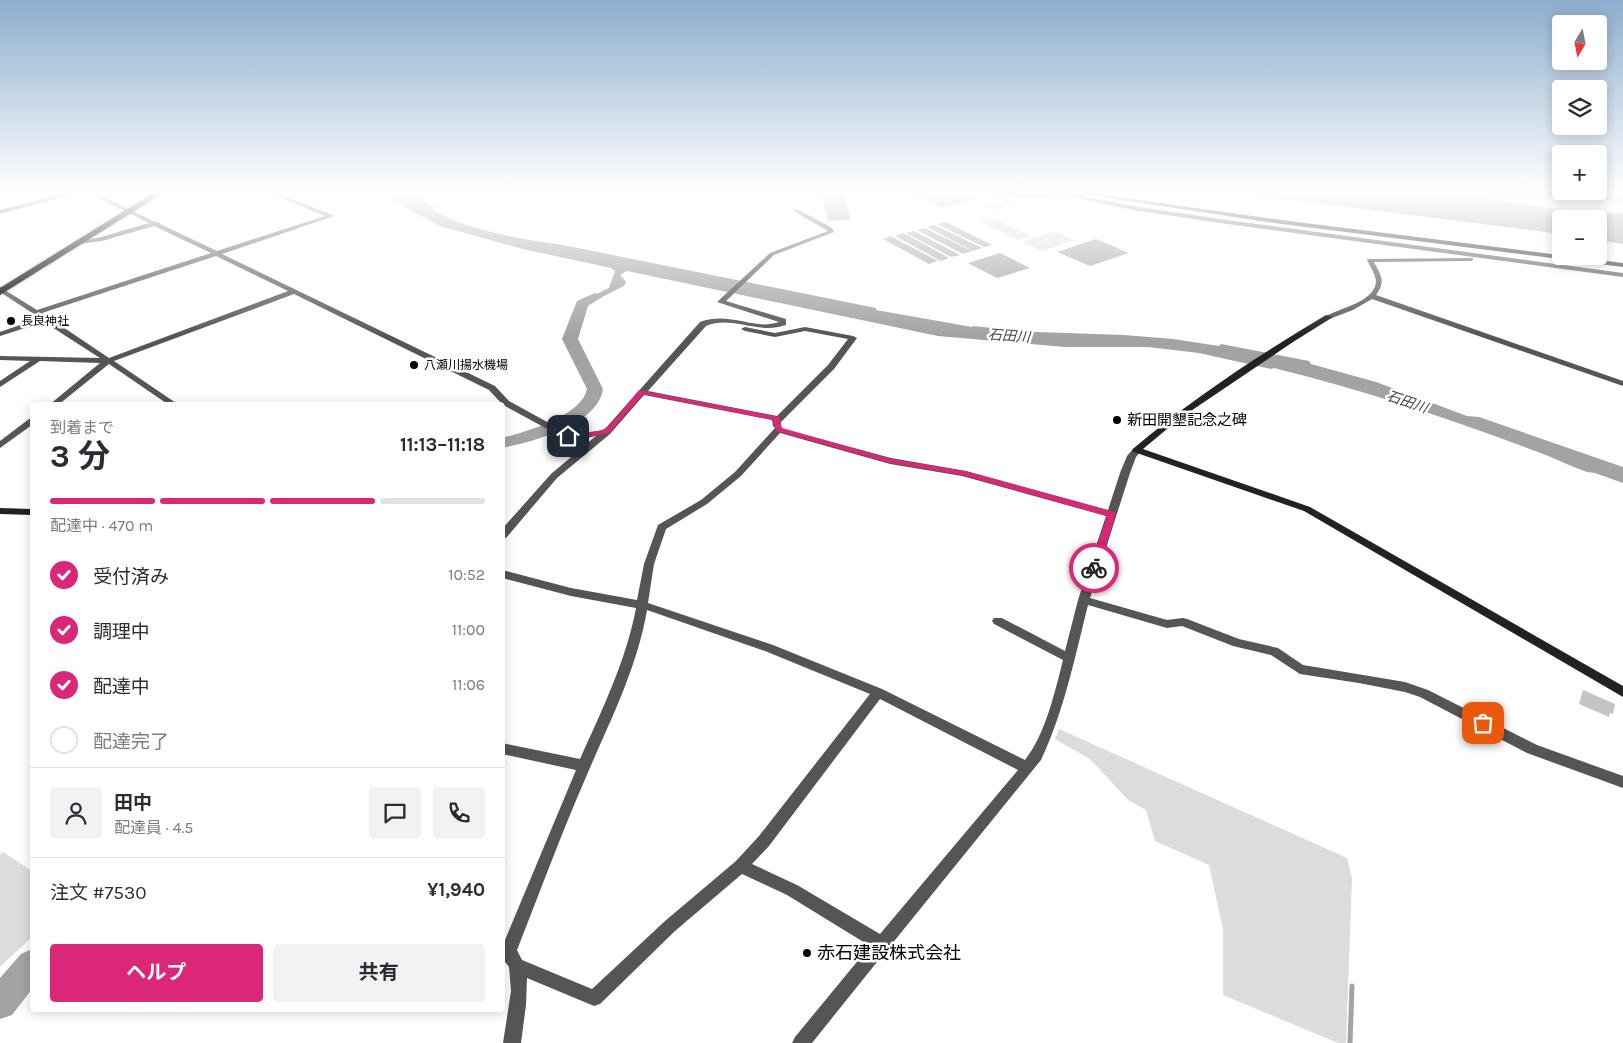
<!DOCTYPE html>
<html lang="ja">
<head>
<meta charset="utf-8">
<style>
  :root { --surface:#fff; --page:#f2f2f3; --text:#2b2b33; --muted:#7c7c81; --line:#e1e1e2; --accent:#db2777 }
  body { margin:0; font-family:Karla,"Noto Sans JP",sans-serif; background:var(--page); color:var(--text); height:100vh; display:flex; flex-direction:column; font-size:19px; white-space:nowrap }
  * { box-sizing:border-box; margin:0 }
  p { font-size:16px; color:var(--muted) }
  .icon { flex:none; width:28px; height:28px; fill:none; stroke:currentColor; stroke-width:2; stroke-linecap:round; stroke-linejoin:round }
  .map { position:relative; flex:1; overflow:hidden }
  .details { position:absolute; left:30px; top:402px; width:475px; height:610px; display:flex; flex-direction:column; background:var(--surface); border-radius:5px; box-shadow:0 2px 12px #0003 }
  .details>* { flex:none }
  .needle { width:32px; rotate:190deg }
  .tools { position:absolute; left:1552px; top:15px; display:grid; gap:10px }
  .tools a { display:grid; place-items:center; width:55px; height:55px; border-radius:5px; background:var(--surface); box-shadow:0 2px 12px #0003; font-size:25px }
  .pin { position:absolute; display:grid; place-items:center; width:42px; height:42px; color:#fff; margin:-21px; border-radius:10px; box-shadow:0 2px 8px #0006 }
  .courier { position:absolute; display:grid; place-items:center; width:50px; height:50px; margin:-25px; border:4px solid #db2777; border-radius:50%; background:#fff; color:#222; box-shadow:0 1px 6px #0007 }
  .summary em { font-style:normal; font-weight:700 }
  .summary div { display:flex; flex-direction:column-reverse }
  .summary { display:flex; align-items:center; justify-content:space-between; height:85px; padding:0 20px }
  h1 { font-size:32px; font-weight:700; line-height:38px }
  .bar { display:grid; grid-template-columns:repeat(4,1fr); gap:8px 5px; align-content:center; height:60px; padding:0 20px }
  .bar i { height:6px; border-radius:4px; background:var(--line) }
  .bar .on { background:var(--accent) }
  .bar p { grid-column:span 4 }
  .line { display:flex; align-items:center; gap:12px; padding:0 20px; border-top:1px solid var(--line) }
  .line div { flex:1 }
  .round { display:grid; place-items:center; flex:none; width:52px; height:52px; border-radius:5px; background:var(--page) }
  ol { padding:0 20px; list-style:none }
  li { display:flex; align-items:center; gap:15px; height:55px }
  li p { margin-inline-start:auto }
  li .icon { padding:5px; border-radius:50%; background:var(--accent); color:#fff; stroke-width:4 }
  li:last-child { color:var(--muted) }
  li i { width:28px; height:28px; border:2px solid var(--line); border-radius:50% }
  .button { display:flex; gap:10px; margin-top:auto; padding:10px 20px }
  .button a { flex:1; height:58px; border-radius:5px; background:var(--accent); color:#fff; font-size:20px; font-weight:700; line-height:58px; text-align:center }
  .button a+a { background:var(--page); color:var(--text) }
  .map>svg:first-child { display:block }
  .green { fill:#dcdcdc }
  .water { fill:#a3a3a3 }
  .lines { fill:none; stroke-linecap:round; stroke-linejoin:round }
  .stream { stroke:#a3a3a3; stroke-width:5 }
  .river { fill:#a3a3a3; fill-rule:evenodd }
  .building { fill:#c4c4c4 }
  .highway-casing { stroke:#dbdbdb; stroke-width:3 }
  .street { fill:#555; fill-rule:evenodd }
  .secondary { fill:#222; fill-rule:evenodd }
  .highway { fill:#000; fill-rule:evenodd }
  .route { fill:#db2777 }
  .done { stroke:#595959; stroke-width:5; stroke-dasharray:0 9 }
  .poi-dot { fill:#000; stroke:#fff; stroke-width:2 }
  .labels { text-anchor:middle; dominant-baseline:central; stroke-width:5; stroke-linejoin:round; paint-order:stroke }
  .far-poi-label { font-size:12px; fill:#000; stroke:#fff; text-anchor:start }
  .far-water-label { font-size:14px; font-style:italic; fill:#444; stroke:#fff }
  .poi-label { font-size:15px; fill:#000; stroke:#fff; text-anchor:start }
  .near-poi-label { font-size:18px; fill:#000; stroke:#fff; text-anchor:start }
</style>
</head>
<body>
<div class="map">
<svg width="1623" height="1043" viewBox="0 0 1623 1043">
  <rect width="100%" height="100%" fill="#fff"/>
  <path class="green" d="M 1005,198 L 1018,203 L 993,210 L 980,205 Z
    M 988,216 L 1031,236 L 1018,240 L 979,221 Z
    M 1054,231 L 1075,240 L 1042,251 L 1022,242 Z
    M 1059,729 L 1347,858 L 1352,879 L 1346,1043 L 1338,1043 L 1223,995 L 1223,929 L 1209,865 L 1155,841 L 1146,810 L 1128,800 L 1090,759 L 1055,739 Z
    M 3,852 L 32,871 L 32,937 L 0,967 L 0,855 Z"/>
  <path class="water" d="M 388,190 L 424,190 L 423,199 L 434,207 L 434,211 C 468,230 524,240 563,245 L 876,308 L 876,310 L 972,327 L 973,326 L 993,328 L 994,329 L 1009,331 L 1124,335 L 1173,339 L 1219,346 L 1221,344 L 1309,361 L 1311,364 L 1376,382 L 1467,416 L 1479,417 L 1623,467 L 1623,483 L 1595,473 L 1587,472 C 1570,466 1554,458 1538,452 C 1451,419 1364,390 1274,368 L 1271,369 L 1199,353 L 1148,347 L 1065,347 L 938,336 L 627,271 L 620,275 L 626,282 L 624,286 L 586,305 L 583,311 L 573,319 L 578,303 L 609,288 L 615,271 L 611,268 L 523,249 L 440,226 L 406,208 L 393,199 Z
    M 904,190 L 931,190 L 947,197 L 963,192 L 977,198 L 943,208 Z
    M 1214,190 L 1572,191 L 1623,198 L 1623,201 L 1474,197 L 1568,211 L 1623,213 L 1623,244 L 1599,240 L 1599,219 L 1561,219 L 1561,234 Z
    M 821,193 L 843,193 L 851,220 L 828,221 Z
    M 946,222 L 992,245 L 984,247 L 937,224 Z
    M 935,225 L 982,248 L 973,251 L 927,227 Z
    M 925,228 L 972,251 L 963,254 L 917,230 Z
    M 914,231 L 960,255 L 951,257 L 906,233 Z
    M 904,233 L 949,258 L 941,261 L 895,236 Z
    M 892,236 L 892,237 L 938,261 L 929,264 L 883,239 Z
    M 1096,239 L 1129,253 L 1090,266 L 1057,252 Z
    M 1000,253 L 1030,268 L 997,278 L 968,263 Z"/>
  <g class="lines">
    <path class="stream" d="M 1350,1043 L 1352,986"/>
    <path class="river" d="M 595,293 L 602,297 L 588,306 L 578,339 L 603,389 C 598,425 532,442 502,448 L 502,438 C 525,432 582,416 587,389 L 562,339 L 577,301 Z
      M 32,949 L 32,989 L 12,1015 L 0,1019 L 0,978 L 21,954 Z"/>
  </g>
  <path class="building" d="M 1583,690 L 1615,704 L 1613,714 L 1610,713 L 1609,717 L 1579,704 Z"/>
  <g class="lines">
    <g class="highway-casing">
      <path id="highway" d="M 158,190 L 168,190 L 0,295 L 0,288 Z"/>
    </g>
    <path class="street" d="M 79,190 L 88,190 L 0,214 L 0,210 Z
      M 262,190 L 270,190 L 334,216 L 222,254 L 495,386 L 509,401 L 569,434 L 576,434 L 604,430 L 700,322 C 731,311 754,331 779,322 L 717,302 L 770,253 L 828,231 L 792,210 L 797,209 L 832,228 L 834,232 L 774,255 L 726,301 L 786,319 L 786,325 C 757,335 733,315 706,326 L 648,391 L 777,416 L 828,365 L 848,339 L 805,331 L 775,337 L 745,331 L 741,329 L 745,327 L 775,333 L 805,327 L 853,336 L 857,338 L 834,369 L 781,422 L 780,428 L 891,458 L 966,471 L 1108,510 L 1120,473 L 1127,456 L 1134,448 L 1140,448 L 1142,450 L 1136,457 L 1130,473 L 1090,598 L 1167,620 L 1183,618 L 1187,619 L 1239,639 L 1278,648 L 1303,665 L 1405,682 L 1428,690 L 1537,745 L 1623,776 L 1623,788 L 1527,753 L 1420,697 L 1405,692 L 1359,683 L 1300,674 L 1271,655 L 1233,646 L 1182,626 L 1167,628 L 1088,605 C 1075,657 1064,711 1041,760 L 891,945 L 889,951 L 885,952 L 812,1043 L 792,1043 L 795,1037 L 870,946 L 787,895 L 742,874 L 675,931 L 600,1004 L 594,1006 L 527,978 L 526,1005 L 521,1043 L 503,1043 L 511,991 L 509,967 L 502,958 L 502,939 L 505,940 L 576,770 L 502,754 L 502,743 L 580,759 C 602,710 626,661 636,608 L 571,596 L 502,578 L 502,570 L 571,588 L 637,600 L 644,564 L 658,525 L 701,500 L 735,472 L 775,428 L 773,426 L 772,420 L 644,395 L 610,434 L 557,478 L 506,538 L 502,539 L 502,529 L 551,474 L 596,436 L 576,440 L 564,438 L 503,405 L 489,390 L 294,294 L 114,361 L 179,405 L 169,405 L 109,364 L 58,405 L 49,405 L 100,363 L 40,361 L 0,387 L 0,381 L 30,361 L 0,360 L 0,356 L 100,358 L 44,322 L 0,336 L 0,332 L 40,318 L 0,292 L 0,287 L 37,310 L 211,253 L 154,226 L 102,241 L 78,244 L 78,242 L 101,237 L 149,223 L 96,197 L 96,195 L 100,195 L 155,222 L 159,222 L 160,224 L 217,251 L 325,216 ZM 216,256 L 288,291 L 109,358 L 42,313 ZM 780,433 L 890,464 L 962,476 L 1106,516 L 1078,600 L 1065,651 L 1002,618 L 994,618 L 992,621 L 994,624 L 1063,660 C 1055,692 1045,735 1025,760 L 882,689 L 773,645 L 648,603 L 654,564 L 666,529 L 707,504 L 741,476 ZM 647,610 L 765,651 L 870,694 L 759,836 L 736,861 L 665,921 L 592,989 L 522,960 L 517,950 C 540,892 561,834 586,777 C 609,723 637,669 647,610 ZM 880,699 L 1018,770 L 880,934 L 797,885 L 752,864 L 769,846 Z
      M 974,190 L 990,190 L 1029,194 L 1061,191 L 1133,206 L 1220,219 L 1623,273 L 1623,277 L 1220,223 L 1133,210 L 1061,195 L 1029,198 L 977,192 Z
      M 1473,258 L 1473,260 L 1471,261 L 1374,262 C 1381,276 1386,281 1376,295 L 1623,381 L 1623,386 L 1372,299 L 1353,310 L 1329,319 L 1325,317 C 1338,308 1374,303 1376,282 C 1376,275 1370,266 1367,260 L 1368,259 Z
      M 29,419 L 32,419 L 32,425 L 0,448 L 0,441 Z"/>
    <path class="secondary" d="M 1056,190 L 1069,190 L 1274,219 L 1623,263 L 1623,267 L 1274,223 Z
      M 1326,315 L 1333,317 L 1293,342 L 1179,419 L 1143,449 L 1310,507 L 1623,686 L 1623,697 L 1304,511 L 1134,452 L 1132,450 L 1134,448 C 1193,398 1259,355 1326,315 Z
      M 0,508 L 32,509 L 32,515 L 0,514 Z"/>
    <use href="#highway" class="highway"/>
  </g>
  <linearGradient id="sky" x2="0" y2="1"><stop stop-color="#8cadcc"/><stop offset="0.57" stop-color="#fff"/><stop offset="1" stop-color="#fff" stop-opacity="0"/></linearGradient>
  <rect width="1623" height="336" fill="url(#sky)"/>
  <path class="route" d="M 639,390 L 779,417 L 782,428 L 891,459 L 965,471 L 1114,512 L 1116,514 L 1098,568 L 1094,571 L 1090,568 L 1107,516 L 962,475 L 890,463 L 776,431 L 773,420 L 643,394 L 609,433 L 576,439 L 564,436 C 569,433 593,433 602,430 C 611,428 631,399 639,390 Z"/>
  <g class="lines">
    <path class="done" d="M 1094,568 L 1084,600 L 1167,624 L 1183,622 L 1238,643 L 1274,651 L 1300,669 L 1310,672 L 1359,678 L 1424,693 L 1483,723"/>
  </g>
  <g class="poi-dot">
    <circle cx="11" cy="321" r="5"/>
    <circle cx="414" cy="365" r="5"/>
    <circle cx="1117" cy="420" r="5"/>
    <circle cx="807" cy="953" r="5"/>
  </g>
  <g class="labels">
    <g class="far-poi-label">
      <text x="21" y="321">長良神社</text>
      <text x="424" y="365">八瀬川揚水機場</text>
    </g>
    <g class="far-water-label">
      <text transform="translate(1009 336) rotate(4)">石田川</text>
      <text transform="translate(1407 402) rotate(19)">石田川</text>
    </g>
    <g class="poi-label">
      <text x="1127" y="420">新田開墾記念之碑</text>
    </g>
    <g class="near-poi-label">
      <text x="817" y="953">赤石建設株式会社</text>
    </g>
  </g>
</svg>
<div class="tools">
<a><svg class="needle" viewBox="-14 -14 28 28"><path d="M0-13l5 13h-10z" fill="#e53935"/><path d="M0 13l5-13h-10z" fill="#7c7c81"/></svg></a>
<a><svg class="icon" aria-label="layers" viewBox="0 0 24 24"><path d="M12 4l9 5-9 5-9-5zM3 14l9 5 9-5"/></svg></a>
<a>+</a>
<a>−</a>
</div>
<div class="pin" style="left:1483px;top:723px;background:#ea580c"><svg class="icon" aria-label="bag" viewBox="0 0 24 24"><path d="M5 8h14l-1 12H6zM9 8a3 3 0 0 1 6 0"/></svg></div>
<div class="pin" style="left:568px;top:436px;background:#1f2937"><svg class="icon" aria-label="home" viewBox="0 0 24 24"><path d="M3 11l9-7 9 7M6 9v11h12V9"/></svg></div>
<div class="courier" style="left:1094px;top:568px"><svg class="icon" aria-label="bike" viewBox="0 0 24 24"><circle cx="6" cy="16" r="4"/><circle cx="18" cy="16" r="4"/><path d="M6 16l4-8h5l3 8M10 8l3 8H6M13 5h3"/></svg></div>
<section class="details">
<div class="summary"><div><h1>3 分</h1><p>到着まで</p></div><em>11:13–11:18</em></div>
<div class="bar"><i class="on"></i><i class="on"></i><i class="on"></i><i></i><p>配達中 · 470 m</p></div>
<ol>
<li><svg class="icon" aria-label="check" viewBox="0 0 24 24"><path d="M5 12l5 5 9-10"/></svg>受付済み<p>10:52</p></li>
<li><svg class="icon" aria-label="check" viewBox="0 0 24 24"><path d="M5 12l5 5 9-10"/></svg>調理中<p>11:00</p></li>
<li><svg class="icon" aria-label="check" viewBox="0 0 24 24"><path d="M5 12l5 5 9-10"/></svg>配達中<p>11:06</p></li>
<li><i></i>配達完了</li>
</ol>
<div class="line" style="height:90px"><a class="round"><svg class="icon" aria-label="person" viewBox="0 0 24 24"><circle cx="12" cy="8" r="4"/><path d="M4 21q1-7 8-7t8 7"/></svg></a><div><b>田中</b><p>配達員 · 4.5</p></div><a class="round"><svg class="icon" aria-label="chat" viewBox="0 0 24 24"><path d="M4 5h16v11H9l-5 4z"/></svg></a><a class="round"><svg class="icon" aria-label="phone" viewBox="0 0 24 24"><path d="M5 4h4l2 5-3 2q2 4 5 5l2-3 5 2v4C11 20 4 13 5 4z"/></svg></a></div>
<div class="line" style="height:65px"><div>注文 #7530</div><b>¥1,940</b></div>
<div class="button"><a>ヘルプ</a><a>共有</a></div>
</section>
</div>
</body>
</html>
